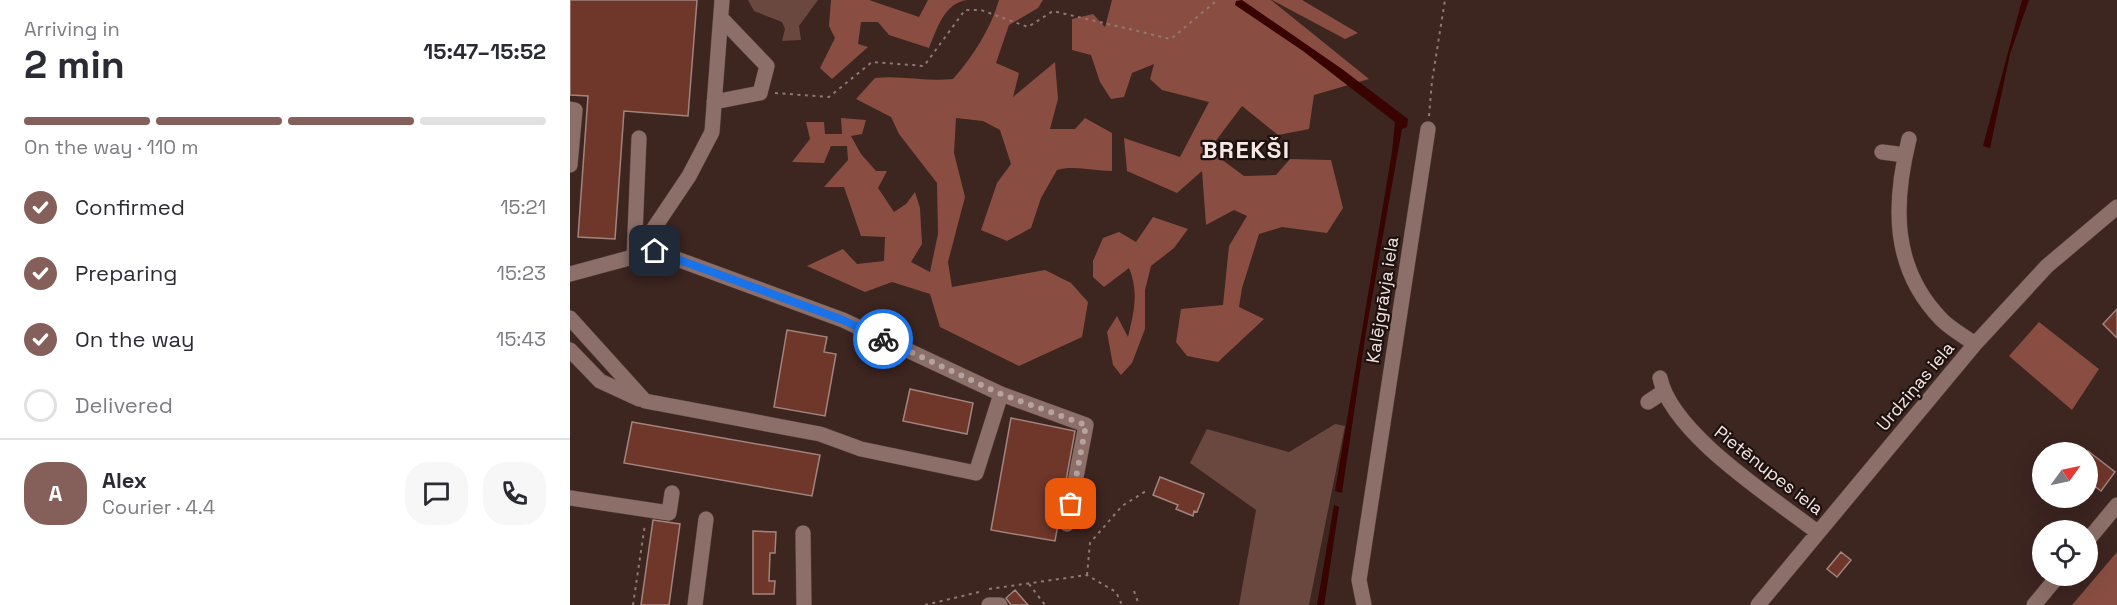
<!DOCTYPE html>
<html lang="en">
<head>
<meta charset="utf-8">
<style>
  :root { --surface:#fff; --page:#f7f7f7; --text:#2b2b33; --muted:#7c7c81; --line:#e1e1e2; --accent:#855f5a }
  body { margin:0; font-family:"Space Grotesk",sans-serif; background:var(--page); color:var(--text); height:100vh; display:flex; flex-direction:column; font-size:22px; white-space:nowrap }
  * { box-sizing:border-box; margin:0 }
  p { font-size:20px; color:var(--muted) }
  .icon { flex:none; width:33px; height:33px; fill:none; stroke:currentColor; stroke-width:2; stroke-linecap:round; stroke-linejoin:round }
  .map { position:relative; flex:1; overflow:hidden }
  .sheet { display:flex; flex-direction:column; background:var(--surface); width:570px }
  .sheet>* { flex:none }
  .needle { width:39px; rotate:57deg }
  .fabs { position:absolute; left:1462px; top:442px; display:grid; gap:12px }
  .fabs a { display:grid; place-items:center; width:66px; height:66px; border-radius:50%; background:var(--surface); box-shadow:0 6px 24px #0002; font-size:30px }
  .pin { position:absolute; display:grid; place-items:center; width:51px; height:51px; color:#fff; margin:-26px; border-radius:12px; box-shadow:0 3px 9px #0006 }
  .courier { position:absolute; display:grid; place-items:center; width:60px; height:60px; margin:-30px; border:4px solid #1a73e8; border-radius:50%; background:#fff; color:#222; box-shadow:0 2px 8px #0007 }
  .overview em { font-style:normal; font-weight:600 }
  .overview div { display:flex; flex-direction:column-reverse }
  .overview { display:flex; align-items:center; justify-content:space-between; height:102px; padding:0 24px }
  h1 { font-size:39px; font-weight:600; line-height:45px }
  .bar { display:grid; grid-template-columns:repeat(4,1fr); gap:9px 6px; align-content:center; height:72px; padding:0 24px }
  .bar i { height:8px; border-radius:4px; background:var(--line) }
  .bar .selected { background:var(--accent) }
  .bar p { grid-column:span 4 }
  .line { display:flex; align-items:center; gap:15px; padding:0 24px; border-top:2px solid var(--line) }
  .line div { flex:1 }
  .round { display:grid; place-items:center; flex:none; width:63px; height:63px; border-radius:24px; background:var(--page) }
  ol { padding:0 24px; list-style:none }
  li { display:flex; align-items:center; gap:18px; height:66px }
  li p { margin-inline-start:auto }
  li .icon { padding:6px; border-radius:50%; background:var(--accent); color:#fff; stroke-width:4 }
  li:last-child { color:var(--muted) }
  li i { width:33px; height:33px; border:3px solid var(--line); border-radius:50% }
  main { display:flex; flex:1; min-height:0 }
  .map>svg:first-child { display:block }
  .green { fill:#6a473f }
  .forest { fill:#894e41 }
  .water { fill:#380300 }
  .building { fill:#6f362a; stroke:#a2847e; stroke-width:1.5 }
  .lines { fill:none; stroke-linecap:round; stroke-linejoin:round }
  .minor-casing { stroke:#56423d; stroke-width:16 }
  .path { stroke:#8e7975; stroke-width:2; stroke-dasharray:3 4.5; stroke-linecap:butt }
  .minor { stroke:#8b6f68; stroke-width:15 }
  .done { stroke:#b6a29f; stroke-width:6; stroke-dasharray:0 10.8 }
  .route { stroke:#1a73e8; stroke-width:8 }
  .labels { text-anchor:middle; dominant-baseline:central; stroke-width:4.5; stroke-linejoin:round; paint-order:stroke }
  .street-label { font-size:18px; fill:#f7e6e3; stroke:#1c120f }
  .district-label { font-size:24px; font-weight:bold; letter-spacing:1.5px; fill:#f7e6e3; stroke:#1c120f }
</style>
</head>
<body>
<main>
<section class="sheet">
<div class="overview"><div><h1>2 min</h1><p>Arriving in</p></div><em>15:47–15:52</em></div>
<div class="bar"><i class="selected"></i><i class="selected"></i><i class="selected"></i><i></i><p>On the way · 110 m</p></div>
<ol>
<li><svg class="icon" aria-label="check" viewBox="0 0 24 24"><path d="M5 12l5 5 9-10"/></svg>Confirmed<p>15:21</p></li>
<li><svg class="icon" aria-label="check" viewBox="0 0 24 24"><path d="M5 12l5 5 9-10"/></svg>Preparing<p>15:23</p></li>
<li><svg class="icon" aria-label="check" viewBox="0 0 24 24"><path d="M5 12l5 5 9-10"/></svg>On the way<p>15:43</p></li>
<li><i></i>Delivered</li>
</ol>
<div class="line" style="height:108px"><b class="round" style="background:var(--accent);color:#fff">A</b><div><b>Alex</b><p>Courier · 4.4</p></div><a class="round"><svg class="icon" aria-label="chat" viewBox="0 0 24 24"><path d="M4 5h16v11H9l-5 4z"/></svg></a><a class="round"><svg class="icon" aria-label="phone" viewBox="0 0 24 24"><path d="M5 4h4l2 5-3 2q2 4 5 5l2-3 5 2v4C11 20 4 13 5 4z"/></svg></a></div>
</section>
<div class="map">
<svg width="1547" height="605" viewBox="0 0 1547 605">
  <rect width="100%" height="100%" fill="#3d2520"/>
  <path class="green" d="M 178,0 L 248,0 L 229,26 L 231,40 L 212,41 L 215,29 L 212,22 L 184,11 Z
    M 765,424 L 775,426 L 739,605 L 669,605 L 686,510 L 620,463 L 637,429 L 719,452 Z"/>
  <path class="forest" d="M 261,0 L 299,0 L 349,17 L 358,0 L 397,0 C 374,3 367,29 359,48 L 319,35 L 308,22 L 291,22 L 288,44 L 298,47 L 262,79 L 250,68 L 265,38 L 259,26 Z
    M 429,0 L 473,0 L 468,8 L 439,25 L 426,63 L 449,73 L 443,97 L 485,62 L 488,99 L 480,129 L 505,129 L 515,118 L 542,133 L 542,171 C 523,171 504,165 487,170 L 471,198 L 461,228 L 437,241 L 411,230 L 427,183 L 441,164 L 430,130 L 413,121 L 386,118 L 384,153 L 395,197 L 378,262 L 382,287 L 475,270 L 501,283 L 518,302 L 512,337 L 449,366 L 370,327 L 360,294 L 322,282 L 295,292 L 237,266 L 273,249 L 287,264 L 314,261 L 315,237 L 291,236 L 274,187 L 254,187 L 278,160 L 277,146 L 261,146 L 254,163 L 222,162 L 240,139 L 236,122 L 254,122 L 255,134 L 272,134 L 271,118 L 296,120 L 292,134 L 281,136 L 291,154 L 306,171 L 317,171 L 308,188 L 324,212 L 336,204 L 345,192 L 350,208 L 352,244 L 341,262 L 360,272 L 368,234 L 367,183 L 329,134 L 321,117 L 286,99 L 305,78 C 332,75 356,82 383,79 C 404,55 420,30 429,0 Z
    M 542,0 L 701,0 L 799,79 L 744,95 L 739,129 L 708,135 L 672,106 L 639,150 L 674,176 L 706,175 L 720,159 L 761,160 L 773,208 L 757,233 L 712,227 L 689,234 L 672,288 L 669,307 L 694,319 L 648,362 L 617,356 L 606,342 L 611,309 L 653,305 L 659,246 L 677,216 L 664,210 L 636,225 L 632,171 L 607,193 L 557,171 L 554,138 L 610,157 L 639,102 L 592,90 L 580,79 L 584,64 L 562,73 L 554,97 L 541,99 L 530,82 L 521,55 L 502,50 L 502,19 L 523,14 L 535,27 Z
    M 702,0 L 732,0 L 788,33 L 775,39 Z
    M 583,217 L 618,229 L 604,248 L 581,266 L 575,290 L 575,329 L 562,363 L 551,375 L 543,365 L 537,332 L 547,316 L 558,337 C 564,312 569,292 559,268 L 534,287 L 523,277 L 523,261 L 533,238 L 549,232 L 566,242 Z
    M 1469,322 L 1529,369 L 1502,410 L 1439,356 Z
    M 1547,552 L 1547,605 L 1502,605 Z"/>
  <path class="water" d="M 672,0 L 772,69 L 838,119 L 837,127 L 832,129 L 828,151 L 796,332 L 772,493 L 765,491 L 822,152 L 825,122 L 733,51 L 665,5 L 666,1 Z
    M 1452,0 L 1459,0 L 1440,54 L 1420,148 L 1413,146 Z
    M 764,505 L 769,507 L 756,593 L 754,605 L 747,605 Z"/>
  <path class="building" d="M 0,0 L 127,0 L 118,116 L 54,111 L 45,239 L 8,237 L 18,96 L 0,95 Z
    M 1547,309 L 1547,338 L 1533,324 Z
    M 217,330 L 257,337 L 254,352 L 266,354 L 255,416 L 204,407 Z
    M 340,389 L 403,403 L 397,434 L 333,421 Z
    M 441,418 L 505,431 L 485,541 L 421,530 Z
    M 62,422 L 250,455 L 242,496 L 54,463 Z
    M 1518,451 L 1545,472 L 1531,491 L 1518,481 Z
    M 590,477 L 634,494 L 627,512 L 624,511 L 623,516 L 606,509 L 608,505 L 583,495 Z
    M 83,520 L 110,524 L 99,605 L 71,605 Z
    M 183,531 L 206,532 L 205,553 L 200,553 L 199,581 L 205,581 L 204,594 L 183,594 Z
    M 1271,552 L 1281,560 L 1267,577 L 1257,569 Z
    M 445,590 L 458,605 L 441,605 L 436,598 Z"/>
  <g class="lines">
    <g class="minor-casing">
      <path id="minor" d="M 144,102 L 190,93 L 197,66 L 151,18
        M 0,109 L 5,110 L 0,165
        M 1339,139 C 1323,204 1321,268 1372,320 C 1381,329 1394,336 1405,344
        M 1312,152 L 1335,155
        M 64,258 L 119,176 L 142,132 L 152,0
        M 64,258 L 69,138
        M 0,274 L 85,251 L 273,320 L 431,394
        M 0,318 L 75,401 L 250,434 L 291,449 L 406,473 L 431,394 L 516,425 L 497,524
        M 0,350 L 30,381 L 69,399
        M 1090,378 C 1102,434 1202,497 1247,532
        M 1078,402 L 1093,392
        M 0,498 L 99,513 L 102,493
        M 233,533 L 234,605
        M 1518,540 L 1547,505
        M 125,605 L 136,519
        M 419,605 L 430,605
        M 794,605 L 789,580 L 858,129
        M 1188,605 L 1405,344 L 1477,266 L 1547,207
        M 1464,605 L 1488,576"/>
    </g>
    <path class="path" d="M 205,93 L 259,97 L 302,62 L 354,66 L 395,10 L 411,10 L 458,27 L 483,11 L 601,39 L 646,1
      M 859,116 L 862,81 L 875,0
      M 517,575 L 520,543 L 552,506 L 576,491
      M 459,584 L 475,605
      M 419,589 L 517,575 L 546,592 L 552,605
      M 564,591 L 569,605
      M 63,605 L 75,524
      M 355,605 L 413,591"/>
    <use href="#minor" class="minor"/>
  </g>
  <g class="lines">
    <path class="done" d="M 313,339 L 431,394 L 516,425 L 501,504"/>
    <path class="route" d="M 85,251 L 273,320 L 313,339"/>
  </g>
  <g class="labels">
    <g class="street-label">
      <text transform="translate(812 300) rotate(-81)">Kalējgrāvja iela</text>
      <text transform="translate(1345 386) rotate(-50)">Urdziņas iela</text>
      <text transform="translate(1199 470) rotate(38)">Pietēnupes iela</text>
    </g>
    <g class="district-label">
      <text x="676" y="149">BREKŠI</text>
    </g>
  </g>
</svg>
<div class="fabs">
<a><svg class="needle" viewBox="-14 -14 28 28"><path d="M0-13l5 13h-10z" fill="#e53935"/><path d="M0 13l5-13h-10z" fill="#7c7c81"/></svg></a>
<a><svg class="icon" aria-label="locate" viewBox="0 0 24 24"><circle cx="12" cy="12" r="6"/><path d="M12 2v4M12 18v4M2 12h4M18 12h4"/></svg></a>
</div>
<div class="pin" style="left:501px;top:504px;background:#ea580c"><svg class="icon" aria-label="bag" viewBox="0 0 24 24"><path d="M5 8h14l-1 12H6zM9 8a3 3 0 0 1 6 0"/></svg></div>
<div class="pin" style="left:85px;top:251px;background:#1f2937"><svg class="icon" aria-label="home" viewBox="0 0 24 24"><path d="M3 11l9-7 9 7M6 9v11h12V9"/></svg></div>
<div class="courier" style="left:313px;top:339px"><svg class="icon" aria-label="bike" viewBox="0 0 24 24"><circle cx="6" cy="16" r="4"/><circle cx="18" cy="16" r="4"/><path d="M6 16l4-8h5l3 8M10 8l3 8H6M13 5h3"/></svg></div>
</div>
</main>
</body>
</html>
